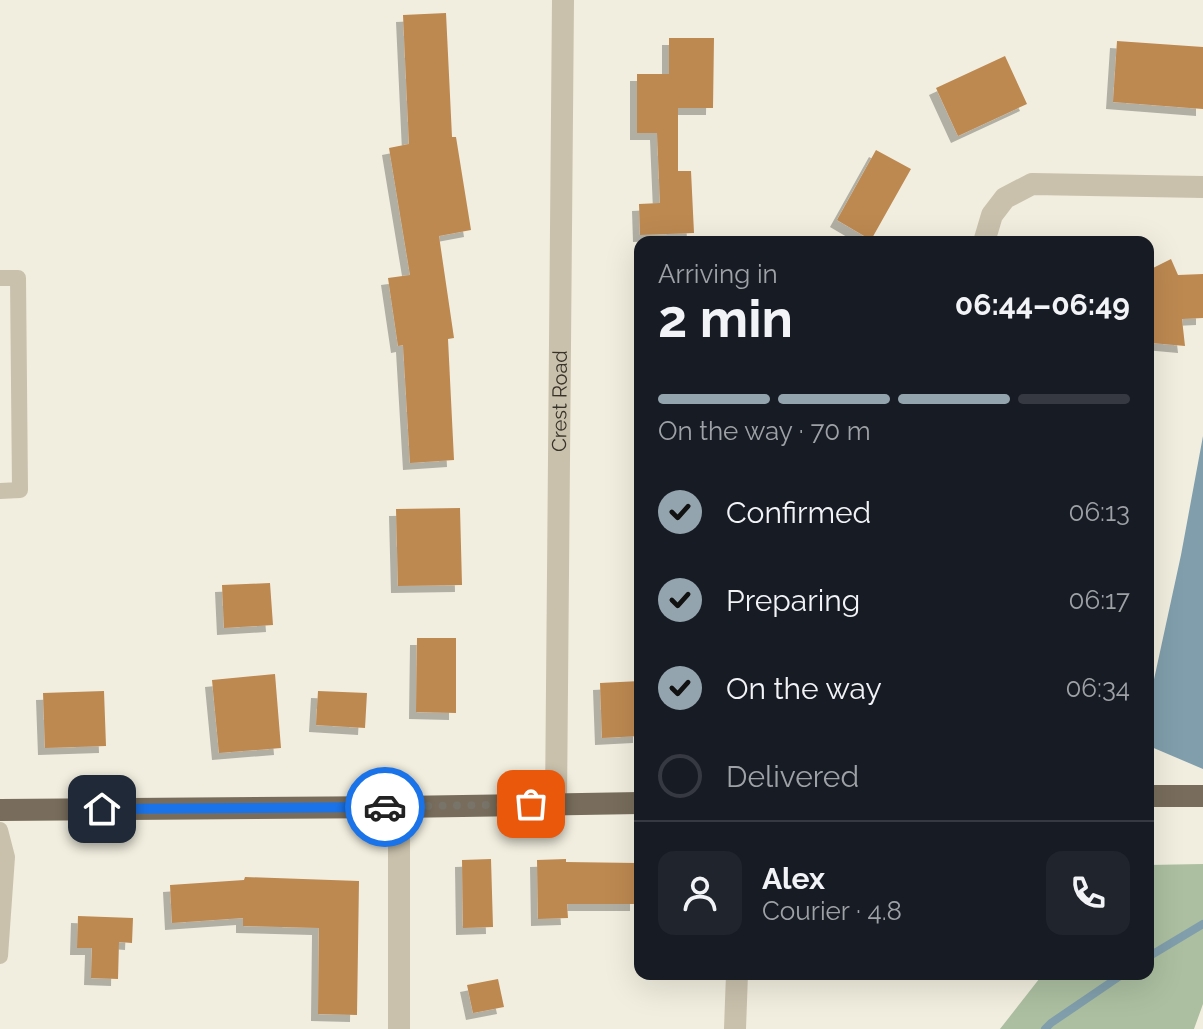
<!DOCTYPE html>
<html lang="en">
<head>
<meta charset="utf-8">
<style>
  :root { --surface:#171b24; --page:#20242c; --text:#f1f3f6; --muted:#9ea1a6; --line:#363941; --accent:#94a4ae }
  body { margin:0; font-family:Raleway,sans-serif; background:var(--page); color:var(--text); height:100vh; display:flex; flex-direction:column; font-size:30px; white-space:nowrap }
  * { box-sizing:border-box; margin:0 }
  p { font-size:26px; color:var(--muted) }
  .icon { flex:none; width:44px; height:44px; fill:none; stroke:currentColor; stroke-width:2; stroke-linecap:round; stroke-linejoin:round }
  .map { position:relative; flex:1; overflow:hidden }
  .details { position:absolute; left:634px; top:236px; width:520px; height:744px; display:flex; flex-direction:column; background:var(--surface); border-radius:16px; box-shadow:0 8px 32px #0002 }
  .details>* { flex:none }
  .pin { position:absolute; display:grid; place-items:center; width:68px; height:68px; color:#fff; margin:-34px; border-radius:16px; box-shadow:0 4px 12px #0006 }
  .courier { position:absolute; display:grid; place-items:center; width:80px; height:80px; margin:-40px; border:6px solid #1a73e8; border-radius:50%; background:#fff; color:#222; box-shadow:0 2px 10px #0007 }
  .overview em { font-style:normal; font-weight:700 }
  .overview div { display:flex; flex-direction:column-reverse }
  .overview { display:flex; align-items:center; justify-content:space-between; height:136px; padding:0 24px }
  h1 { font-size:52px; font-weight:700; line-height:60px }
  .bar { display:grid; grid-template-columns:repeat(4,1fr); gap:12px 8px; align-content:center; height:96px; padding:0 24px }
  .bar i { height:10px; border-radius:6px; background:var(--line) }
  .bar .current { background:var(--accent) }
  .bar p { grid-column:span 4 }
  .line { display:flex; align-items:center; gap:20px; padding:0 24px; border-top:2px solid var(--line) }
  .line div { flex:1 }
  .round { display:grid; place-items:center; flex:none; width:84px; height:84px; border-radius:16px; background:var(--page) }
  ol { padding:0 24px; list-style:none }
  li { display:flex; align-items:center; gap:24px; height:88px }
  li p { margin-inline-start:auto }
  li .icon { padding:8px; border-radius:50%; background:var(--accent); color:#111; stroke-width:4 }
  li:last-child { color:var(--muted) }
  li i { width:44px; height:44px; border:4px solid var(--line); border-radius:50% }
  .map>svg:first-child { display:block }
  .green { fill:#acbfa0 }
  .water { fill:#809eac }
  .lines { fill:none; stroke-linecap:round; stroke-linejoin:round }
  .stream { stroke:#809eac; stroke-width:8 }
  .building { fill:#bd8951; filter:url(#shadow) }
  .service { stroke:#c9c1ac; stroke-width:16 }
  .minor { stroke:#c9c1ac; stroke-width:22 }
  .primary { stroke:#786d5c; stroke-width:22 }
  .done { stroke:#787469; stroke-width:8; stroke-dasharray:0 14.4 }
  .route { stroke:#1a73e8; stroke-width:10 }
  .labels { text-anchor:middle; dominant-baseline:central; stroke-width:8; stroke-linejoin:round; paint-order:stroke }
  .street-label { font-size:20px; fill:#37322a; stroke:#f9f6eb }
</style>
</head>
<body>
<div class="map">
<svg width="1203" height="1029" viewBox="0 0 1203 1029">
  <defs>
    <filter id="shadow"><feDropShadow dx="-7" dy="7" stdDeviation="0" flood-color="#0004"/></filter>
  </defs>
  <rect width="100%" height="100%" fill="#f1eedf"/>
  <path class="green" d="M 1203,864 L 1203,1004 L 1194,1029 L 1000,1029 L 1043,974 L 1148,974 L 1148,865 Z"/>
  <path class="water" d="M 1203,436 L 1203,769 L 1149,746 L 1148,707 L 1181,555 Z"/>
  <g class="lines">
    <path class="stream" d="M 1148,957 L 1203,924
      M 1045,1029 L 1051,1023 L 1123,974"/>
  </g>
  <path class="building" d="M 446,13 L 452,137 L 456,137 L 471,230 L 439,236 L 454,338 L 448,339 L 454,460 L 410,463 L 403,345 L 398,346 L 388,278 L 410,275 L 389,148 L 409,144 L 403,15 Z
    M 669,38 L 714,38 L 713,108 L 678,108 L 678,171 L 691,171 L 694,233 L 640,235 L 639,204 L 660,203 L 657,133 L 637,133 L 637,74 L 669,74 Z
    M 1117,41 L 1203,47 L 1203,109 L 1113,102 Z
    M 1005,56 L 1027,104 L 958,136 L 936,88 Z
    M 876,150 L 911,169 L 871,240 L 837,220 Z
    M 1171,259 L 1178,275 L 1203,274 L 1203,318 L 1182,319 L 1185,346 L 1152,343 L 1151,269 Z
    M 460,508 L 462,585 L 398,586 L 396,509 Z
    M 270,583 L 273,625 L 224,628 L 222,585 Z
    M 417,638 L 456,638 L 456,713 L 416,712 Z
    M 275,674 L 281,748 L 219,753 L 212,680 Z
    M 640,681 L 640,736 L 602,738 L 600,683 Z
    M 104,691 L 106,746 L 45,748 L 43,693 Z
    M 318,691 L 367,693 L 365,728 L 316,725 Z
    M 491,859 L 493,927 L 463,928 L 462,860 Z
    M 566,859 L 566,862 L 637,863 L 637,904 L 567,904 L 568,918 L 538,919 L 537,860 Z
    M 245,877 L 359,881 L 357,1015 L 318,1014 L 319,928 L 243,926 L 243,918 L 172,923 L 170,885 L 244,880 Z
    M 78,916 L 133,918 L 132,943 L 119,942 L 118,979 L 91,978 L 92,948 L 77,948 Z
    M 498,979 L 504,1007 L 473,1013 L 467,985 Z"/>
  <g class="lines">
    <path class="service" d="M 0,278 L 18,278 L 20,490 L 0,491
      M 0,830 L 7,857 L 0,956"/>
    <g class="minor">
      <path d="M 984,242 L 992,215 L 1005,198 L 1032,184 L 1203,187"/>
      <path id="s1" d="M 556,803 L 563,0"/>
      <path d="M 399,807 L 399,1029"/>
      <path d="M 735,1029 L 737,974"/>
    </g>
    <path class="primary" d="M 1148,796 L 1203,796
      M 0,810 L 399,807 L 640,803"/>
  </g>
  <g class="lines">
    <path class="done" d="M 385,807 L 531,804"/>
    <path class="route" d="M 102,809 L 385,807"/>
  </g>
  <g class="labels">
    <g class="street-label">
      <text stroke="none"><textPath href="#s1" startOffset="402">Crest Road</textPath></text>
    </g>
  </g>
</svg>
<div class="pin" style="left:531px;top:804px;background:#ea580c"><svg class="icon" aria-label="bag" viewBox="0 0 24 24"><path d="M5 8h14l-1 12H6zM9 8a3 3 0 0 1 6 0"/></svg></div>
<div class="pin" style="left:102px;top:809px;background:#1f2937"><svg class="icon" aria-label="home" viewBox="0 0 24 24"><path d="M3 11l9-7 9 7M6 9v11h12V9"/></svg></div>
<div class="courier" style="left:385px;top:807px"><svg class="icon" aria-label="car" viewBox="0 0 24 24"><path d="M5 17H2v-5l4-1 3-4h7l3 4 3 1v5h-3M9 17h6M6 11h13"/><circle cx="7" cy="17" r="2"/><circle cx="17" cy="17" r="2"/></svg></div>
<section class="details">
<div class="overview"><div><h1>2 min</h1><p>Arriving in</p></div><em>06:44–06:49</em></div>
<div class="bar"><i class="current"></i><i class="current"></i><i class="current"></i><i></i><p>On the way · 70 m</p></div>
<ol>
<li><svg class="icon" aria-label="check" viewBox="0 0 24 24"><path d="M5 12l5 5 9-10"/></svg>Confirmed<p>06:13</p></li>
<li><svg class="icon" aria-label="check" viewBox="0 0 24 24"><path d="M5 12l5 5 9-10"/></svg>Preparing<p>06:17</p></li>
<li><svg class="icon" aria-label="check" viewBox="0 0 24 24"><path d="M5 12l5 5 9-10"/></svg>On the way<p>06:34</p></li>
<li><i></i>Delivered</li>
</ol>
<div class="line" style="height:144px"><a class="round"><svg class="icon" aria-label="person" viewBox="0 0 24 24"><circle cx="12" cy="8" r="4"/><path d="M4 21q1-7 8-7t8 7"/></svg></a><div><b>Alex</b><p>Courier · 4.8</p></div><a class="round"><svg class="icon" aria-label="phone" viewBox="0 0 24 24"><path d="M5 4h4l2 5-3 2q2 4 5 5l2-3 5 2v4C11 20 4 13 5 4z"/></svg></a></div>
</section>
</div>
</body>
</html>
